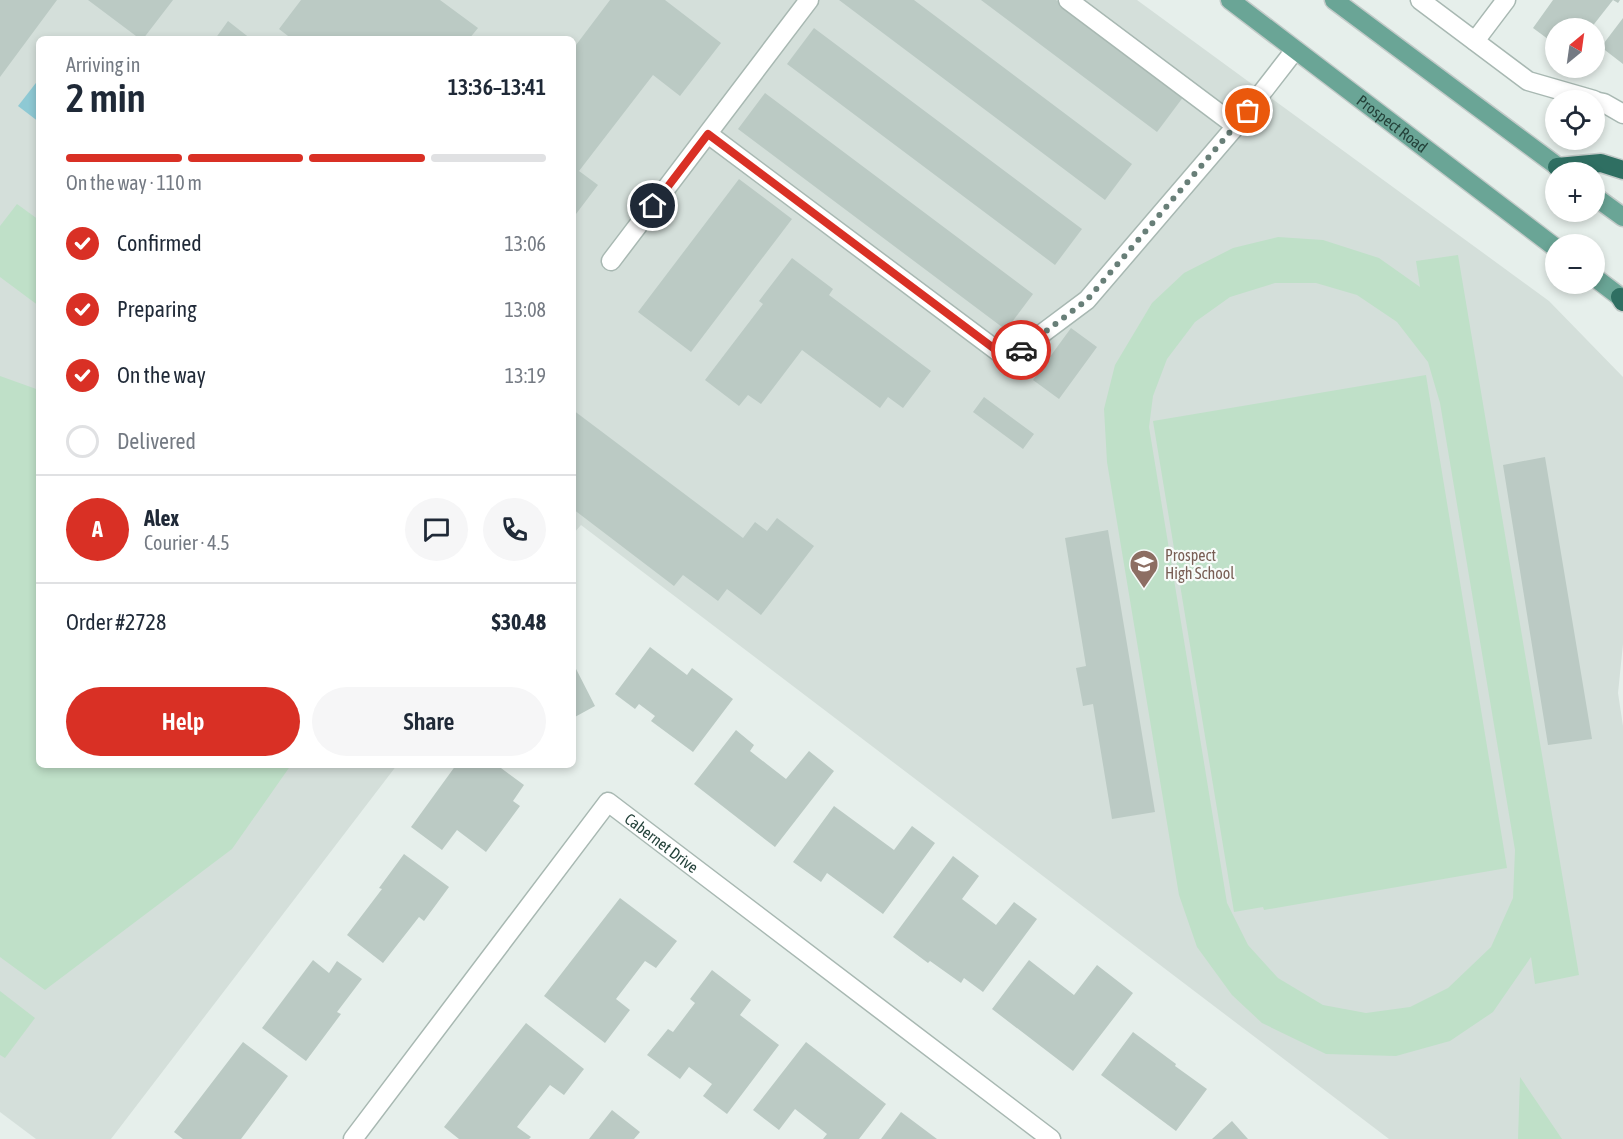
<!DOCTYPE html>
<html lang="en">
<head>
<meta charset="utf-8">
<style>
  :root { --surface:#fff; --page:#f6f6f7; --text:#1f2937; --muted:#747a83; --line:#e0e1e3; --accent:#d93025 }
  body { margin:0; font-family:"Asap Condensed",sans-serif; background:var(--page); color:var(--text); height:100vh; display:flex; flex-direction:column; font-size:22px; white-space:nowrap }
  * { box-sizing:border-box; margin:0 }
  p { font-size:20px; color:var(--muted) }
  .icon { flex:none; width:33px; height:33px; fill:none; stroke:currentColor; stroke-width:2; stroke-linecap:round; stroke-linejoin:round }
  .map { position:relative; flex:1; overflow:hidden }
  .details { position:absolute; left:36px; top:36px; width:540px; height:732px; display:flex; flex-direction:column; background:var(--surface); border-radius:9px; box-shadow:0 3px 9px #0003 }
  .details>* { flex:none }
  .needle { width:39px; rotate:29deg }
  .controls { position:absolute; left:1545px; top:18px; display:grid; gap:12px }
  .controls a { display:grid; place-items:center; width:60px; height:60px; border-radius:50%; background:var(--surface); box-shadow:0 3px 9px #0003; font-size:30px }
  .pin { position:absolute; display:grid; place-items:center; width:51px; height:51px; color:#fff; margin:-26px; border:3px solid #fff; border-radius:50%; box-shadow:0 2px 6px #0007 }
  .courier { position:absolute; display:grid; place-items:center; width:60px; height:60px; margin:-30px; border:4px solid #d93025; border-radius:50%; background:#fff; color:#222; box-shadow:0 2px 8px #0007 }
  .headline em { font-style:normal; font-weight:600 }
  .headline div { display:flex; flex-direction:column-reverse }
  .headline { display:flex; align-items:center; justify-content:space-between; height:102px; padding:0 30px }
  h1 { font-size:39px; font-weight:600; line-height:45px }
  .bar { display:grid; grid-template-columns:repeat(4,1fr); gap:9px 6px; align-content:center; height:72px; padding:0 30px }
  .bar i { height:8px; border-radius:4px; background:var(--line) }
  .bar .active { background:var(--accent) }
  .bar p { grid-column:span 4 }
  .line { display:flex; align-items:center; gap:15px; padding:0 30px; border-top:2px solid var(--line) }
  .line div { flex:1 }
  .round { display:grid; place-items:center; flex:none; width:63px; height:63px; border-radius:32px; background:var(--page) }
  ol { padding:0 30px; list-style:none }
  li { display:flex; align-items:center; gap:18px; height:66px }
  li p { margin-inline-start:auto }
  li .icon { padding:6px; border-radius:50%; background:var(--accent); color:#fff; stroke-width:4 }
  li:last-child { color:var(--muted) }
  li i { width:33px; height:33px; border:3px solid var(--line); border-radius:50% }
  .primary-button { display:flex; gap:12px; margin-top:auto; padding:12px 30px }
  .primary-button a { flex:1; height:69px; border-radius:36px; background:var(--accent); color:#fff; font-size:24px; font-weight:600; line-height:69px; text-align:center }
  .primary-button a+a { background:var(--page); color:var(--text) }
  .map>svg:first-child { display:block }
  .built { fill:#d4dfda }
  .green { fill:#bfe0c8; fill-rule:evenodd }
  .water { fill:#8ec9d4 }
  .building { fill:#bbcac4 }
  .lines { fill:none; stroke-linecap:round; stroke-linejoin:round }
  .lane-casing { stroke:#a8b8b2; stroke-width:21 }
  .street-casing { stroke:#a8b8b2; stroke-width:21 }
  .primary-casing { stroke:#c2cac8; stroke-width:21 }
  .highway-casing { stroke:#c2cac8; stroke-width:21 }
  .lane { stroke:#fff; stroke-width:18 }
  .street { stroke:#fff; stroke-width:18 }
  .primary { stroke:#6aa596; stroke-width:18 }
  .highway { stroke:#2f6f62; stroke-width:18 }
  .done { stroke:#687f78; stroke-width:6; stroke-dasharray:0 10.8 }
  .route { stroke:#d93025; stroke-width:8 }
  .labels { text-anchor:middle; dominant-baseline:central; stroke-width:4.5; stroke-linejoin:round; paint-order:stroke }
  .street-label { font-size:16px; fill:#24423a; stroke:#f7fbf9 }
  .education-label { font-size:16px; fill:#785e54; stroke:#f7fbf9; text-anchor:start }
</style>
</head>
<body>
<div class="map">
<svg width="1623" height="1139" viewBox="0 0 1623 1139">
  <rect width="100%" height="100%" fill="#e6efeb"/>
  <path class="built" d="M 0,0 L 1137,0 L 1549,301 L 1623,377 L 1623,644 L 1618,693 L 1623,726 L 1623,1139 L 1389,1139 L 581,525 L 573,534 L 573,39 L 39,39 L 39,765 L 397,765 L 111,1139 L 36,1139 L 0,1112 Z"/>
  <path class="green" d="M 17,204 L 39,220 L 39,306 L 0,277 L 0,226 Z
    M 1278,237 L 1323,240 L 1379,258 L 1420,287 L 1416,261 L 1458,255 L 1579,975 L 1535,984 L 1531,957 L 1493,1012 L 1450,1041 L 1396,1056 L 1326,1054 L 1262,1023 L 1232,995 L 1197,947 L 1179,895 L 1107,462 L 1104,409 L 1115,365 L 1152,303 L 1184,273 L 1233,248 ZM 1275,283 L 1316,283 L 1357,295 L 1397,322 L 1428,362 L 1440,403 L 1515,850 L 1513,898 L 1491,947 L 1448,988 L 1410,1007 L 1366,1013 L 1323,1005 L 1278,978 L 1248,945 L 1227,903 L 1149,427 L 1153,396 L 1167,359 L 1195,322 L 1230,297 Z
    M 1426,375 L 1507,868 L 1264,910 L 1263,907 L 1234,912 L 1153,421 Z
    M 0,376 L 39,390 L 39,765 L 291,765 L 232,849 L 45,990 L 0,957 Z
    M 0,991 L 35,1018 L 5,1058 L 0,1055 Z
    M 1520,1077 L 1562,1139 L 1518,1139 Z"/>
  <path class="water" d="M 39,79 L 39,122 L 18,106 Z"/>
  <path class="building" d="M 0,0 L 57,0 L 0,77 Z
    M 88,0 L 173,0 L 143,39 L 140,39 Z
    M 301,0 L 440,0 L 478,28 L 469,39 L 292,39 L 279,29 Z
    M 610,0 L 665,0 L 721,43 L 680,96 L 653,75 L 579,171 L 598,185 L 576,214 L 573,212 L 573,49 Z
    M 839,0 L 914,0 L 1132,164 L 1105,200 Z
    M 981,0 L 1056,0 L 1184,96 L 1157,132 Z
    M 1553,0 L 1620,0 L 1618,3 L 1613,0 L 1591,28 L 1556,28 L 1556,45 L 1533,28 Z
    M 1623,18 L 1623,64 L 1601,47 Z
    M 228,21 L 251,39 L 215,39 Z
    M 814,28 L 1082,229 L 1055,265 L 787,64 Z
    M 765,93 L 1033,294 L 1006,330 L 738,129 Z
    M 739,179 L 792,219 L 691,352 L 638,312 Z
    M 792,258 L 833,289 L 829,295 L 931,371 L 903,408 L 888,397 L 880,408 L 802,350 L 761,404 L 748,395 L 739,406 L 705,380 L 763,304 L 759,301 Z
    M 1071,328 L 1097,347 L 1059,399 L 1033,380 Z
    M 984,397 L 1034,434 L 1023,449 L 973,412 Z
    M 573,410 L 743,538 L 755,522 L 767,531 L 777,518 L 814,546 L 761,615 L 727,589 L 718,601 L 683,575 L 674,586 L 573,509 Z
    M 1545,457 L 1592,739 L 1548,745 L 1503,465 Z
    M 1108,530 L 1155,812 L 1112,819 L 1093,704 L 1083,706 L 1076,668 L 1086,666 L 1065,538 Z
    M 650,647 L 687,675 L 692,668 L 733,699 L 693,752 L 651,721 L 655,716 L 639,704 L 635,709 L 615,694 Z
    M 573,663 L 595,706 L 573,718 Z
    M 736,730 L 754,745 L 750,751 L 786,779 L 809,751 L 834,771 L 775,847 L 694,784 Z
    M 456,765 L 497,765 L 524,785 L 513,801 L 520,806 L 486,852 L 457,830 L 442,850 L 411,827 Z
    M 834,806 L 894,850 L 912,826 L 935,843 L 883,914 L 827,873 L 821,882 L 793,862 Z
    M 404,854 L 449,887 L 424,921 L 419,917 L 383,963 L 347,935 L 382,889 L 379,888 Z
    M 953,856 L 979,876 L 962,899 L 996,925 L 1014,902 L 1037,919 L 983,992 L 964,978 L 961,983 L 930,961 L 928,963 L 893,937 Z
    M 620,898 L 677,941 L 656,968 L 645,961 L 616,999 L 630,1010 L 605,1043 L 544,996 Z
    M 313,960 L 329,973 L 337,961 L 362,979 L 337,1012 L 341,1014 L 306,1061 L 262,1028 Z
    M 1029,960 L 1074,995 L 1097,965 L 1133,993 L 1073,1071 L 992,1009 Z
    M 712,970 L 751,1000 L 740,1015 L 779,1045 L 727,1114 L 703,1096 L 712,1084 L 689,1067 L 680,1079 L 647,1055 L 668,1029 L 673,1032 L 695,1003 L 690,999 Z
    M 526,1023 L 584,1069 L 564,1095 L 550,1085 L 517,1127 L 531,1137 L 529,1139 L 459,1139 L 444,1127 Z
    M 1133,1032 L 1176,1064 L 1175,1066 L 1207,1089 L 1176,1131 L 1101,1075 Z
    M 243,1042 L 288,1076 L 241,1139 L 183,1139 L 174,1132 Z
    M 806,1042 L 886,1104 L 859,1139 L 823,1139 L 827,1134 L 795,1109 L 779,1130 L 753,1110 Z
    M 612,1110 L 640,1132 L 634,1139 L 589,1139 Z
    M 901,1112 L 937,1139 L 881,1139 Z
    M 1232,1121 L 1248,1139 L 1212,1139 Z"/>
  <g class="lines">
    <g class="lane-casing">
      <path id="lane" d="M 1068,0 L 1236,126 L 1295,50
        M 1475,41 L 1506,0
        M 708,134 L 1008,359 L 1087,300 L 1236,126
        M 611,261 L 809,0"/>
    </g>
    <g class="street-casing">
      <g id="street">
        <path d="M 1420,0 L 1528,81 L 1594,100"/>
        <path d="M 1594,101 L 1604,103 L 1623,114"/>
        <path id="s1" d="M 353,1139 L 608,802 L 1051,1139"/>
      </g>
    </g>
    <g class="primary-casing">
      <g id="primary">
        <path id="s2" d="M 1230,0 L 1556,248"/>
        <path d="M 1334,0 L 1565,172"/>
        <path d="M 1594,196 L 1623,217"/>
        <path d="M 1594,277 L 1623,299"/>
      </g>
    </g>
    <g class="highway-casing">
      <path id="highway" d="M 1557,167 L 1601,163 L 1623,170
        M 1620,297 L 1623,302"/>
    </g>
    <use href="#lane" class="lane"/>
    <use href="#street" class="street"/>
    <use href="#primary" class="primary"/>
    <use href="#highway" class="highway"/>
  </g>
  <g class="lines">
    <path class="done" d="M 1021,350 L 1087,300 L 1248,111"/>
    <path class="route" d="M 653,206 L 708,134 L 1008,359 L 1021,350"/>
  </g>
  <defs>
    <g id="school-pin" transform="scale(1.5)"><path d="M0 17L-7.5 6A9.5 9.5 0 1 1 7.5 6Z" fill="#8d6e63" stroke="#f7fbf9"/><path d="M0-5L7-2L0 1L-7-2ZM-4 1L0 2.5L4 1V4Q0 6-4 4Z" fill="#fff"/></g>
  </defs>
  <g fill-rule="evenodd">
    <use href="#school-pin" x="1144" y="564"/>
  </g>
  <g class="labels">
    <g class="street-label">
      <text stroke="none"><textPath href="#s2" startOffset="204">Prospect Road</textPath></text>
      <text stroke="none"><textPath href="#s1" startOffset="490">Cabernet Drive</textPath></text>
    </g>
    <g class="education-label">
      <text x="1165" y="555">Prospect<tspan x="1165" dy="18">High School</tspan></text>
    </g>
  </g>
</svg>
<div class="controls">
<a><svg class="needle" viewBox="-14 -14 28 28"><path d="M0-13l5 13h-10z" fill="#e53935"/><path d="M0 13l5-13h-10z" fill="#747a83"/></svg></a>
<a><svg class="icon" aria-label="locate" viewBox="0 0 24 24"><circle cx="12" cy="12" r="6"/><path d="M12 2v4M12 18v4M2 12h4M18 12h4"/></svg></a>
<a>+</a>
<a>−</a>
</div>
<div class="pin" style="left:1248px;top:111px;background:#ea580c"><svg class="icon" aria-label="bag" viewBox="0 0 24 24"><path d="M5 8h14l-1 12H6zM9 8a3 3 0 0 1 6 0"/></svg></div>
<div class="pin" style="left:653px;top:206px;background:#1f2937"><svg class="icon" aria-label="home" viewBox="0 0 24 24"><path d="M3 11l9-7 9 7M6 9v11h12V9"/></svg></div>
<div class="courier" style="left:1021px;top:350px"><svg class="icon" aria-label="car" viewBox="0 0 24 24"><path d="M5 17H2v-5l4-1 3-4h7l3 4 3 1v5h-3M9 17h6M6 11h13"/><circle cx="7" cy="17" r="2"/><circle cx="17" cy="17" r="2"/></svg></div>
<section class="details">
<div class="headline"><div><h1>2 min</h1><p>Arriving in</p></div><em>13:36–13:41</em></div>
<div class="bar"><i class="active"></i><i class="active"></i><i class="active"></i><i></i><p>On the way · 110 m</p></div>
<ol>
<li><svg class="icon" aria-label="check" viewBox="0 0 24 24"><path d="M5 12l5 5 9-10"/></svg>Confirmed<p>13:06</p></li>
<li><svg class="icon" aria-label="check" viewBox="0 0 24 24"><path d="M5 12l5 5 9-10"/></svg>Preparing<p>13:08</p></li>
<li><svg class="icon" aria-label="check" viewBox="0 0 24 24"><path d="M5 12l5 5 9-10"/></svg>On the way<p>13:19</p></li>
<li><i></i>Delivered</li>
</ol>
<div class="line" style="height:108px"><b class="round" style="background:var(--accent);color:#fff">A</b><div><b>Alex</b><p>Courier · 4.5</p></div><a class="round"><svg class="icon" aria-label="chat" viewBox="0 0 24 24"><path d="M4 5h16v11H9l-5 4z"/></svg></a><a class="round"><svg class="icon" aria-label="phone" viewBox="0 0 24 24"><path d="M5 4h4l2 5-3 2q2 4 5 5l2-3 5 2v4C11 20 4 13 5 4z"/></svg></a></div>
<div class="line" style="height:78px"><div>Order #2728</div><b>$30.48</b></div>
<div class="primary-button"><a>Help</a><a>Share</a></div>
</section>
</div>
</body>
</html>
